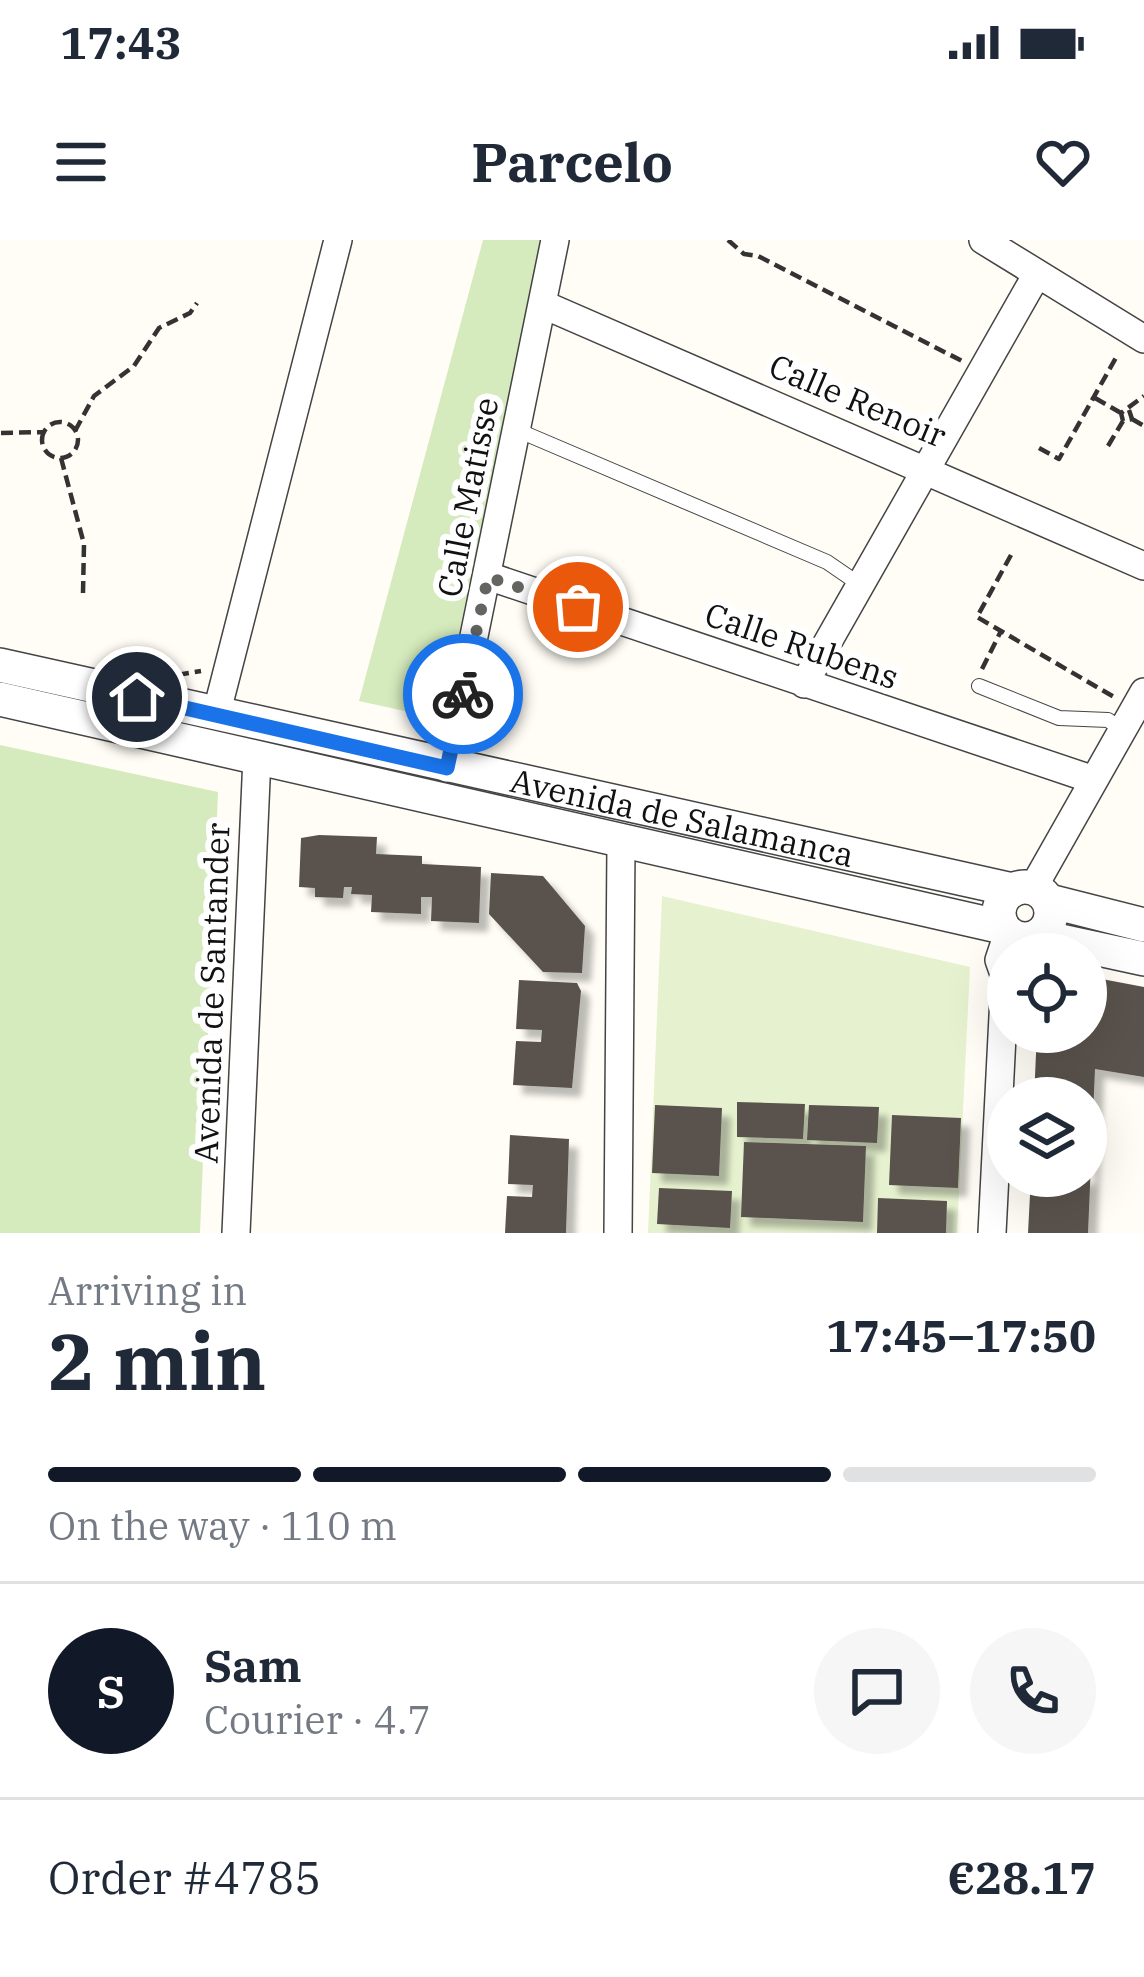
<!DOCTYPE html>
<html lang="en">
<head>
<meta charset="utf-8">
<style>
  :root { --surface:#fff; --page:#f6f6f7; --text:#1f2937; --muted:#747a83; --line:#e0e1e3; --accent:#111827 }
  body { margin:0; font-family:"IBM Plex Serif",serif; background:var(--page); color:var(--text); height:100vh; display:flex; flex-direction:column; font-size:45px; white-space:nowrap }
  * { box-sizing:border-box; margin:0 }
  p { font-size:39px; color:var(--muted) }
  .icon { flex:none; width:66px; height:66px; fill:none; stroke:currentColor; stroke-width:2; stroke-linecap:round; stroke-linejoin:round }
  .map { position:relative; height:993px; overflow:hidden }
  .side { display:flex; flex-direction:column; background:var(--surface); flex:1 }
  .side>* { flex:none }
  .tools { position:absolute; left:987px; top:693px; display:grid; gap:24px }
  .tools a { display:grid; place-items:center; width:120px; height:120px; border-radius:50%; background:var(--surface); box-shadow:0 12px 48px #0002; font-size:60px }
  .pin { position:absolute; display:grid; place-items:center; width:102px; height:102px; color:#fff; margin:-51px; border:6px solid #fff; border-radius:50%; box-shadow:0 3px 12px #0007 }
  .courier { position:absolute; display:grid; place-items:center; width:120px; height:120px; margin:-60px; border:9px solid #1a73e8; border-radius:50%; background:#fff; color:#222; box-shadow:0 3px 15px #0007 }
  .head em { font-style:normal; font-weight:800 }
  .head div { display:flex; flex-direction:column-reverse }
  .head { display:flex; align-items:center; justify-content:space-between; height:204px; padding:0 48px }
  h1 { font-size:78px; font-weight:800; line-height:90px }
  .bar { display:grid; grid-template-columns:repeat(4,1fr); gap:18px 12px; align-content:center; height:144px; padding:0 48px }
  .bar i { height:15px; border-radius:9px; background:var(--line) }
  .bar .selected { background:var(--accent) }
  .bar p { grid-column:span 4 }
  .line { display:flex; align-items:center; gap:30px; padding:0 48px; border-top:3px solid var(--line) }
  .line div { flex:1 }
  .round { display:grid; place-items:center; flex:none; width:126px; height:126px; border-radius:63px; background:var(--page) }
  .status { display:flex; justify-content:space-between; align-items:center; height:84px; padding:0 60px; background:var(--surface); direction:ltr }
  .status svg { height:33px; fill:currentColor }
  header { display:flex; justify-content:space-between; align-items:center; height:156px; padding:0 48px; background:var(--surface); font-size:54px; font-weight:800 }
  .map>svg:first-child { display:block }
  .green { fill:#d5ebbd }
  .pitch { fill:#e6f2cf }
  .building { fill:#5a524d; filter:url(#shadow) }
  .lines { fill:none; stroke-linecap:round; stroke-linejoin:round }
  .service-casing { stroke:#444; stroke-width:16 }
  .minor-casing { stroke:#444; stroke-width:30 }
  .tertiary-casing { stroke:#444; stroke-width:36 }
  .path { stroke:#333; stroke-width:4.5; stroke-dasharray:12 6; stroke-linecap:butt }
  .service { stroke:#fff; stroke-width:14 }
  .minor { stroke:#fff; stroke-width:27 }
  .tertiary { stroke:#fff; stroke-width:33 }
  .done { stroke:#646461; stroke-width:12; stroke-dasharray:0 21.6 }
  .route { stroke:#1a73e8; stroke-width:15 }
  .labels { text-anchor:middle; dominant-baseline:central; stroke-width:12; stroke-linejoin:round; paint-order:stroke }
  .street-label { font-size:33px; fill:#111; stroke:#fff }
</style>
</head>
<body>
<div class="status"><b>17:43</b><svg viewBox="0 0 49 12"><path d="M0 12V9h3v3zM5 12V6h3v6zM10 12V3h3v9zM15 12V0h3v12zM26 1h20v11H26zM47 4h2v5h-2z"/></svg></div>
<header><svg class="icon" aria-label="menu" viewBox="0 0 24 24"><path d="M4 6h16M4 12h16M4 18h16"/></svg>Parcelo<svg class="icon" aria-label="heart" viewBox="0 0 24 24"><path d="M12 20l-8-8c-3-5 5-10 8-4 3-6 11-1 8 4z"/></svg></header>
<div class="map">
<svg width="1144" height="993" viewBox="0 0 1144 993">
  <defs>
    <filter id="shadow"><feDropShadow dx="9" dy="9" stdDeviation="3" flood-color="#0004"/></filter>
  </defs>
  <rect width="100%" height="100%" fill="#fffdf5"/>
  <path class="green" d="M 483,0 L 542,0 L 441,479 L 359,461 Z
    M 0,505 L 218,552 L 200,993 L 0,993 Z"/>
  <path class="pitch" d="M 662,656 L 970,727 L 957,993 L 648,993 Z"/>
  <path class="building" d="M 319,595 L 377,597 L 376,614 L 422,616 L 422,624 L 481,627 L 479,683 L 431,681 L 432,657 L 421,657 L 421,674 L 371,672 L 372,655 L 351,654 L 352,647 L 344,647 L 343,658 L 315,657 L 315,648 L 299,647 L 301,598 Z
    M 491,633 L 543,636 L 585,686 L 582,733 L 543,732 L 489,674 Z
    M 1086,736 L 1144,747 L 1144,837 L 1095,829 L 1088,993 L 1028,993 L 1031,936 L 1086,936 L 1086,858 L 1034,858 L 1037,792 L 1086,792 Z
    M 519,740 L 577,743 L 581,751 L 572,848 L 513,845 L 516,801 L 541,802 L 542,790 L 516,789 Z
    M 737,862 L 805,864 L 803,899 L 737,897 Z
    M 655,865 L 722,868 L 719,936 L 652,933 Z
    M 809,865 L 879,867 L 877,903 L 807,900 Z
    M 892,875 L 961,878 L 958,948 L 889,945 Z
    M 510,895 L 569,899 L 566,993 L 505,993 L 507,956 L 532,957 L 533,945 L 508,944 Z
    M 744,902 L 866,906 L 863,982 L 741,977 Z
    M 659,948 L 732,951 L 730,988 L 657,984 Z
    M 878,958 L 947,961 L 946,993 L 877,993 Z"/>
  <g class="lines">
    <g class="service-casing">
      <path id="service" d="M 517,190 L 827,322 L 859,344
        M 979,446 L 1059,478 L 1108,480 L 1122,490"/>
    </g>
    <g class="minor-casing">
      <path id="minor" d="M 983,0 L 1144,99
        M 542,64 L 1144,326
        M 488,336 L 1094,540
        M 804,444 L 1037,34
        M 216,475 L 338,0
        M 447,528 L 555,0
        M 1033,648 L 1144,452
        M 1008,729 L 1005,737 L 999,720 L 1008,693
        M 236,993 L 257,517
        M 618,993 L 621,604
        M 992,993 L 1005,737"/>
    </g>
    <g class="tertiary-casing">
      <g id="tertiary">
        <path id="s1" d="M 0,425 L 1013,650"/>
        <path d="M 0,459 L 1002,687"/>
        <circle cx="1025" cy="673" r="26"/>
        <path d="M 1049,661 L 1144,685"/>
        <path d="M 1038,696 L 1144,719"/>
      </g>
    </g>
    <path class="path" d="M 728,0 L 744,14 L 758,16 L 962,121
      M 1095,158 L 1121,173
      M 1129,170 L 1132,179 L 1123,181 L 1121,173 L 1144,156
      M 1132,179 L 1144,186
      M42 200a18 18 0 1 1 36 0a18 18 0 1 1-36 0Z
      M 75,191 L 94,156 L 134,126 L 159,88 L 190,73 L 197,63
      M 1,193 L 45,192
      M 1108,206 L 1123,181
      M 1039,208 L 1059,219 L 1118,114
      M 61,218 L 84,304 L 83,353
      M 1011,315 L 977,377 L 1114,457
      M 982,429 L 1001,391
      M 177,435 L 201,431"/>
    <use href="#service" class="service"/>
    <use href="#minor" class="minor"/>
    <use href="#tertiary" class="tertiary"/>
  </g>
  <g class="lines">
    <path class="done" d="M 463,454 L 488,337 L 578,367"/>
    <path class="route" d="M 137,457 L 447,528 L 463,454"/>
  </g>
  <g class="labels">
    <g class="street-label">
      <text transform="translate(858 160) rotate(23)">Calle Renoir</text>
      <text transform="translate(467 257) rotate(-79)">Calle Matisse</text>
      <text transform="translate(802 405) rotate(19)">Calle Rubens</text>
      <text stroke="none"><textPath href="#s1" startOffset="699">Avenida de Salamanca</textPath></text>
      <text transform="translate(211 753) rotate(-88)">Avenida de Santander</text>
    </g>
  </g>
</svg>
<div class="tools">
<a><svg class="icon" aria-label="locate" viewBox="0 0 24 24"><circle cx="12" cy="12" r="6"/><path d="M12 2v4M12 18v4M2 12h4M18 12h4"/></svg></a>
<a><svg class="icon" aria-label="layers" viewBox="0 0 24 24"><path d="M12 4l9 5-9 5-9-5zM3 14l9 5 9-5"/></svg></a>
</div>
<div class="pin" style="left:578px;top:367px;background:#ea580c"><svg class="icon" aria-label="bag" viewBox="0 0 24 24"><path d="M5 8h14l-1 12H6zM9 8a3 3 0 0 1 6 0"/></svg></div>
<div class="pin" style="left:137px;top:457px;background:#1f2937"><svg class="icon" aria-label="home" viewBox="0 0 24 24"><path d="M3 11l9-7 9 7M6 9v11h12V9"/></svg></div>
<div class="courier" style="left:463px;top:454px"><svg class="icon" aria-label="bike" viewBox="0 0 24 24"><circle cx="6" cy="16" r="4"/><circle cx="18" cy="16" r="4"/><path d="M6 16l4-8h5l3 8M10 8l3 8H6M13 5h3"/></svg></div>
</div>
<section class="side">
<div class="head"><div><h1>2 min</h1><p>Arriving in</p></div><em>17:45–17:50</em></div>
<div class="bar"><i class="selected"></i><i class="selected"></i><i class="selected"></i><i></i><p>On the way · 110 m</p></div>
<div class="line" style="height:216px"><b class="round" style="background:var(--accent);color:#fff">S</b><div><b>Sam</b><p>Courier · 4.7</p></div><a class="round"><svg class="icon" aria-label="chat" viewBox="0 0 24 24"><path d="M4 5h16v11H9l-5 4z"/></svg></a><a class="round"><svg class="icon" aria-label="phone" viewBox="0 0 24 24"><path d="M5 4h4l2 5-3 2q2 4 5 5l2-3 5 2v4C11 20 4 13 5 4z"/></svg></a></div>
<div class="line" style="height:156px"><div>Order #4785</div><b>€28.17</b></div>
</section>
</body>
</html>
